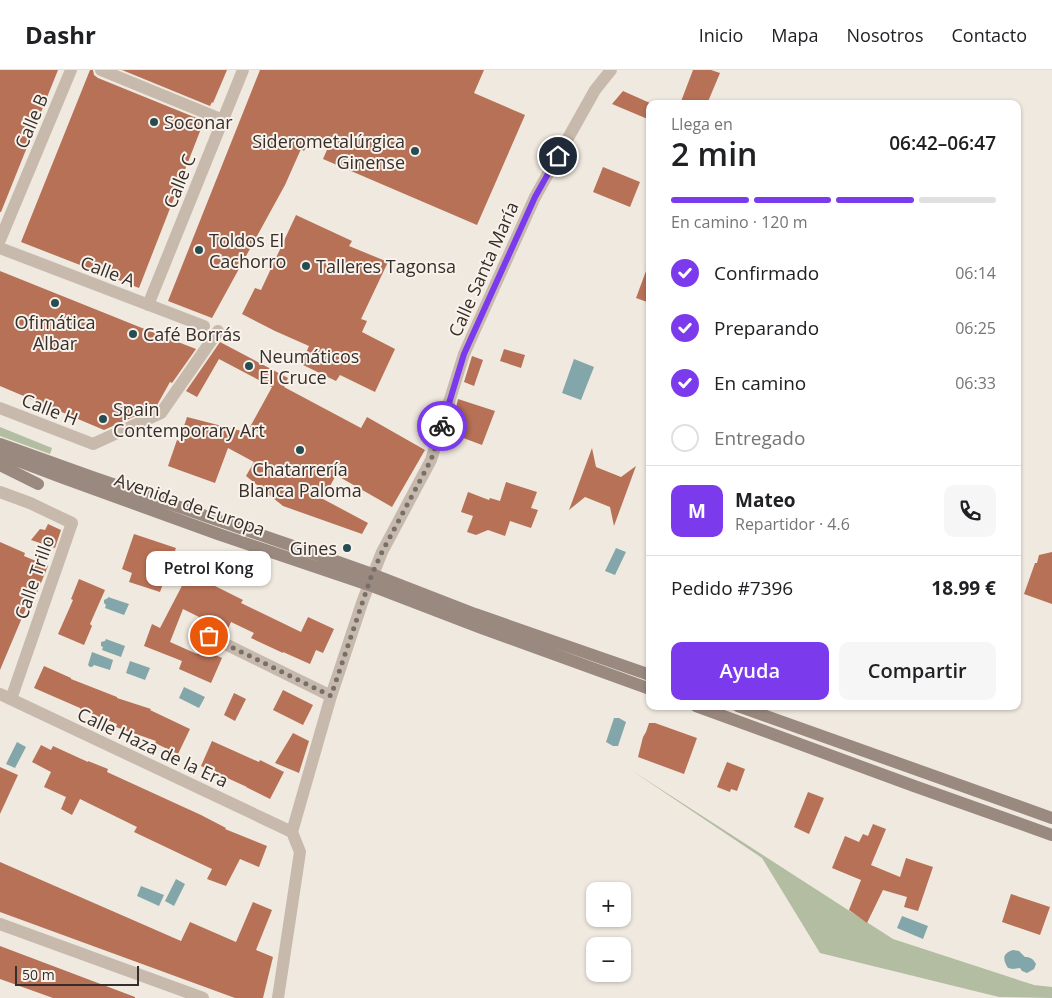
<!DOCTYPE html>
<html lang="es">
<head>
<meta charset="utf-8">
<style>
  :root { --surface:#fff; --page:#f6f6f6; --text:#202124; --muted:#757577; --line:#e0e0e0; --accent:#7c3aed }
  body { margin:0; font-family:"Open Sans",sans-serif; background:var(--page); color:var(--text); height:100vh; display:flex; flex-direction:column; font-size:19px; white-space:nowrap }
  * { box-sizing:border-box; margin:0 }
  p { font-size:16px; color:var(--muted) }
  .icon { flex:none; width:28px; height:28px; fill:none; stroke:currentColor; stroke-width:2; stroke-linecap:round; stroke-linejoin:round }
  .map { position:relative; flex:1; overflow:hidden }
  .sheet { position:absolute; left:646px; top:30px; width:375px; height:610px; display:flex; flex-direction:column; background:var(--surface); border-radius:10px; box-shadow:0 1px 4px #0004 }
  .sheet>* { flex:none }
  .buttons { position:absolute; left:586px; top:812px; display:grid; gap:10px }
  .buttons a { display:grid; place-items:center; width:45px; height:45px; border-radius:10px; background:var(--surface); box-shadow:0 1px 4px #0004; font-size:25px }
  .scale { position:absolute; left:15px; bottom:12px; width:124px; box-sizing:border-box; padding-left:5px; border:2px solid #362e2a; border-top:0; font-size:14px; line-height:18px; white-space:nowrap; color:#362e2a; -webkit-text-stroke:4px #f8f2eb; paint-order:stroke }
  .pin { position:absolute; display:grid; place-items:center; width:42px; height:42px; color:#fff; margin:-21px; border:2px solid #fff; border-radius:50%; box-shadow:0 1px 5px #0007 }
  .courier { position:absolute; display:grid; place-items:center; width:50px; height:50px; margin:-25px; border:4px solid #7c3aed; border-radius:50%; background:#fff; color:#222; box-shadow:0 1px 6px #0007 }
  .bubble { position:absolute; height:35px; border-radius:10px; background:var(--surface); box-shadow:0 1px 4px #0004; font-size:16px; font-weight:600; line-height:35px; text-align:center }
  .overview em { font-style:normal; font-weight:600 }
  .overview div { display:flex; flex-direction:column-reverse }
  .overview { display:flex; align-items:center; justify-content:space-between; height:85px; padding:0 25px }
  h1 { font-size:32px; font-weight:600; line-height:38px }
  .bar { display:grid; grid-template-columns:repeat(4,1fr); gap:8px 5px; align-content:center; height:60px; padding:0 25px }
  .bar i { height:6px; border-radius:4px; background:var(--line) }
  .bar .on { background:var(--accent) }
  .bar p { grid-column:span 4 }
  .line { display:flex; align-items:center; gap:12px; padding:0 25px; border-top:1px solid var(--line) }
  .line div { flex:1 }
  .round { display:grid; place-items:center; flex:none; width:52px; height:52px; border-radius:10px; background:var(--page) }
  ol { padding:0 25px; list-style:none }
  li { display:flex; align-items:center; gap:15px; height:55px }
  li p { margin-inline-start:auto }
  li .icon { padding:5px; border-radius:50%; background:var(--accent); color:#fff; stroke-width:4 }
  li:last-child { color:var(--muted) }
  li i { width:28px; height:28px; border:2px solid var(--line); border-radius:50% }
  .cta { display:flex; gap:10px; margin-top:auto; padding:10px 25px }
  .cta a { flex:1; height:58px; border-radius:10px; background:var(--accent); color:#fff; font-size:20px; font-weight:600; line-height:58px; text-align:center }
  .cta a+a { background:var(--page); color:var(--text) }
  header { display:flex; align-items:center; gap:30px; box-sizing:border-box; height:70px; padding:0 25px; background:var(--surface); border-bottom:1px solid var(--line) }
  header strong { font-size:24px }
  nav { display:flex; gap:28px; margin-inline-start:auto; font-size:18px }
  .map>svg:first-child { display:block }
  .green { fill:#b2bda1 }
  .water { fill:#82a6a9 }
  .building { fill:#b77156 }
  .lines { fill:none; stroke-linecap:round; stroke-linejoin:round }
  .street { stroke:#c7b9ac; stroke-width:12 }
  .secondary { stroke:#9a897e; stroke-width:12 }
  .done { stroke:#776f69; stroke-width:5; stroke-dasharray:0 9 }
  .route { stroke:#7c3aed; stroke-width:6 }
  .poi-dot { fill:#254d52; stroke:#f8f2eb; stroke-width:2 }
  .labels { text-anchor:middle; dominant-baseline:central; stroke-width:4; stroke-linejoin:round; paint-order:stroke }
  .street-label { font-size:18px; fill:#362e2a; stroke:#f8f2eb }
  .poi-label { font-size:18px; fill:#362e2a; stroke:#f8f2eb; text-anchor:start }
</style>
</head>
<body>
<header>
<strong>Dashr</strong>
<nav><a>Inicio</a><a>Mapa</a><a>Nosotros</a><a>Contacto</a></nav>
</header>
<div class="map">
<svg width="1052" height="928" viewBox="0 0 1052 928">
  <rect width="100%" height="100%" fill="#f0e9df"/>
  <path class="green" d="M 0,357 L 52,378 L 50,384 L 0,366 Z
    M 631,700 L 893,869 L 1034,915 L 1052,917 L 1052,928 L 999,927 L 820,883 L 762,788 Z"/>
  <path class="water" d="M 574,289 L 594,297 L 581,330 L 562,323 Z
    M 616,478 L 626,482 L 615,505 L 605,501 Z
    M 108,527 L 129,534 L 124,545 L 105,538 L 106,535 L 104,533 L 104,530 L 108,528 Z
    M 106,569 L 125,576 L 121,587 L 102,580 L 103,577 L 101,576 L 101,572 L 105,571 Z
    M 92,582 L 113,590 L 110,600 L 94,595 L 92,597 L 90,597 L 88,595 Z
    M 130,591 L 150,598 L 145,610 L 126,603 Z
    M 184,617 L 205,627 L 199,638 L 179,628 Z
    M 614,648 L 619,648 L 626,652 L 618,676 L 613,676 L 606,672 Z
    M 17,672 L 26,677 L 15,698 L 6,694 Z
    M 176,809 L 185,814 L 174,836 L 165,831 Z
    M 141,816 L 164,825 L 159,836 L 137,826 Z
    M 902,846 L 928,856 L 923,869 L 897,858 Z
    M 1013,880 L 1019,881 L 1025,887 C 1031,887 1033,889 1036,894 L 1034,899 L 1027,903 L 1022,901 L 1020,898 L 1013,899 L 1008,898 C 1002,889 1003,883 1013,880 Z"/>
  <path class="building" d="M 0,0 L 58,0 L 1,142 L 0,142 Z
    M 90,0 L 93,0 L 94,5 L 98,8 L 204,51 L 139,218 L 21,172 Z
    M 122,0 L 227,0 L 213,33 L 212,32 L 210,36 Z
    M 260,0 L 484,0 L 474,23 L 525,45 L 477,155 L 323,89 L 329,75 L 312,66 L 304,81 L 301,79 L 285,115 L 212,248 L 168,231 Z
    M 693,0 L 711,0 L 720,3 L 707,34 L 680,34 Z
    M 623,21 L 650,33 L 650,50 L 612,34 Z
    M 603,97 L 640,112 L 630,137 L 593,122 Z
    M 296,145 L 352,171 L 349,176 L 388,192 L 361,249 L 367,251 L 362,262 L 395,279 L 375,322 L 340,305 L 336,311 L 301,294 L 309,276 L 275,261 L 242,244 L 255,218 L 261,220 Z
    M 649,193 L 650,193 L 650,233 L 636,228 Z
    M 0,201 L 147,260 L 196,279 L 172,313 L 170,312 L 156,337 L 104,360 L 0,316 Z
    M 220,272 L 288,308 L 284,317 L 361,358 L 367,347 L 425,380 L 392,437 L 336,405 L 323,429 L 368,453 L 362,464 L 283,436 L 246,406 L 254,392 L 228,378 L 215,413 L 168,396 L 177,370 L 179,371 L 187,347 L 261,366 L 262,364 L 250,357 L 272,317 L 219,289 L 197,327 L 186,321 L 211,285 L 214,286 L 211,285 Z
    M 504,279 L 525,285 L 521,298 L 500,291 Z
    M 472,286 L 483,290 L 474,316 L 464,312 Z
    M 458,329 L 495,341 L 482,375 L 450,363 Z
    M 592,378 L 596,397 L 621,407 L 636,396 L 614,456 L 610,437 L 585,427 L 569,440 Z
    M 506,412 L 537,422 L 531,438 L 538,440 L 531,458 L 510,451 L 505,466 L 488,460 L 476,465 L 467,462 L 473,446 L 461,442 L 468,422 L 489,430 L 490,428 L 500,431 Z
    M 48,454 L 61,460 L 55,478 L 31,470 L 40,459 L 45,460 Z
    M 134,464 L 176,478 L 160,522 L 129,512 L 132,503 L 122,499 Z
    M 0,472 L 25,483 L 24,486 L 48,496 L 36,525 L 32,524 L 0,600 Z
    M 1052,482 L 1052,534 L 1024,524 L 1035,493 L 1037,493 L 1039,485 Z
    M 203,483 L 211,486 L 203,510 L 243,530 L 241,533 L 301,562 L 308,547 L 334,559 L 323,583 L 316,580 L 310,594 L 283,582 L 283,583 L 251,568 L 254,563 L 231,552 L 227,561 L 183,539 L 170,572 L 197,584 L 200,578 L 222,588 L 211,613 L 179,599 L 182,591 L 144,576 L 152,554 L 160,558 L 198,485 Z
    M 79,509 L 105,520 L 90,554 L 92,556 L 84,575 L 58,564 L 73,530 L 71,529 Z
    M 44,596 L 71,608 L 71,609 L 117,627 L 117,628 L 151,639 L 150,640 L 190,659 L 178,684 L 155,673 L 156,671 L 116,657 L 117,654 L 80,639 L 80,638 L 34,618 Z
    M 283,620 L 313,635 L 303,655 L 273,640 Z
    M 234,623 L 246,629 L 235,651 L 224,645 Z
    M 649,653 L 655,653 L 697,668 L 684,704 L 638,687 L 643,667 L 646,662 Z
    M 293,663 L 309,671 L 299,703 L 275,693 Z
    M 212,671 L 259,692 L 260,690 L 284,702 L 270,729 L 246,717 L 247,717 L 201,696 Z
    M 41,675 L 51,680 L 53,676 L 88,692 L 88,691 L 108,699 L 107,702 L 201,745 L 226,758 L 225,759 L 267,776 L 259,797 L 240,789 L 226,816 L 207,809 L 212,799 L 134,762 L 137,757 L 80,729 L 72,745 L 61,739 L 66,727 L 44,717 L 51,702 L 32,692 Z
    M 727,692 L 745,699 L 737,721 L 731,719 L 730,722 L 717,717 Z
    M 0,697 L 18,705 L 0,744 Z
    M 808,722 L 824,728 L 809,764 L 794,757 Z
    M 873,754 L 886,759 L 871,795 L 900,807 L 906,788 L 933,797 L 918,841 L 904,837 L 907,827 L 883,820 L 867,853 L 849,840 L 861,810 L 832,798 L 845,766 L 859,772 L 863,764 L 868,766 Z
    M 0,792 L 181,871 L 190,852 L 236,872 L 253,832 L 272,840 L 256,880 L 273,887 L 263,928 L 235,928 L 0,842 Z
    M 1011,824 L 1050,837 L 1040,865 L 1002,852 Z
    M 0,876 L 135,927 L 135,928 L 53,928 L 0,909 Z"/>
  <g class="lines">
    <path class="street" d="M 101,0 L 223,50
      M 0,170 L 71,0
      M 0,178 L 204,256
      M 148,235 L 243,0
      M 0,338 L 93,374 L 161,343 L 218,261
      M 0,422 L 30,433 L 72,453 L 11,629
      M 209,566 L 331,626
      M 0,624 L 292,762
      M 0,854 L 203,928
      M 278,928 L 300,782 L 292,762 L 331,626 L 363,530 L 382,482 L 431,390 L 464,284 L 535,127 L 595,20 L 611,0"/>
    <path class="secondary" d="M 0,374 L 92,407 L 290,475 L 372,504 L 475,544 L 650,605
      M 0,384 L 63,408 L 218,464 L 369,515 L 481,558 L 650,619
      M 0,395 L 38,414
      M 696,636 L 914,716 L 1052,765
      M 738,636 L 1052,748"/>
  </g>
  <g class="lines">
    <path class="done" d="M 209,566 L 331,626 L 372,504 L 382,482 L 431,390 L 442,356"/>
    <path class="route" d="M 442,356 L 464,284 L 535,127 L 558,86"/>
  </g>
  <g class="poi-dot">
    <circle cx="154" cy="52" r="5"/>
    <circle cx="415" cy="81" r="5"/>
    <circle cx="199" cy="180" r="5"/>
    <circle cx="306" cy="196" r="5"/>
    <circle cx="55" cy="233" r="5"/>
    <circle cx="133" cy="264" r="5"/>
    <circle cx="249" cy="296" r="5"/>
    <circle cx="103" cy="349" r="5"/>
    <circle cx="300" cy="380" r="5"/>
    <circle cx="347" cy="478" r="5"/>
  </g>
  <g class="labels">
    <g class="street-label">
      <text transform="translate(31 51) rotate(-67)">Calle B</text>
      <text transform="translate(179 111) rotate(-68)">Calle C</text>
      <text transform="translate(483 199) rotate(-66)">Calle Santa María</text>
      <text transform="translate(108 201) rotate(21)">Calle A</text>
      <text transform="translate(50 339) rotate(21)">Calle H</text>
      <text transform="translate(190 434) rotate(19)">Avenida de Europa</text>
      <text transform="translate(34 507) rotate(-71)">Calle Trillo</text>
      <text transform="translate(153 677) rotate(25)">Calle Haza de la Era</text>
    </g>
    <g class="poi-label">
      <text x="164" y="52">Soconar</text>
      <text x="405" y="71" text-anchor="end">Siderometalúrgica<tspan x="405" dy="21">Ginense</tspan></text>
      <text x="209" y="170">Toldos El<tspan x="209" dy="21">Cachorro</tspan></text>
      <text x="316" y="196">Talleres Tagonsa</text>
      <text x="55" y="252" text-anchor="middle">Ofimática<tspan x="55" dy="21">Albar</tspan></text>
      <text x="143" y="264">Café Borrás</text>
      <text x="259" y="286">Neumáticos<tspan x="259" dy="21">El Cruce</tspan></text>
      <text x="113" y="339">Spain<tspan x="113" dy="21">Contemporary Art</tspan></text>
      <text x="300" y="399" text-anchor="middle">Chatarrería<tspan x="300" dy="21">Blanca Paloma</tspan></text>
      <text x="337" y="478" text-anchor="end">Gines</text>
    </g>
  </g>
</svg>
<div class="buttons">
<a>+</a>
<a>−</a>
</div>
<div class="scale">50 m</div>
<div class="pin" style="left:209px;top:566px;background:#ea580c"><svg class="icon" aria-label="bag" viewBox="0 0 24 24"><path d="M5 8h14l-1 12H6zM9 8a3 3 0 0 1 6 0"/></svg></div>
<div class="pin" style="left:558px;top:86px;background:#1f2937"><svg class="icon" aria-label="home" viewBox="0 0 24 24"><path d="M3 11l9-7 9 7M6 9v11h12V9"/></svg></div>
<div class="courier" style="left:442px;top:356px"><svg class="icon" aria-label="bike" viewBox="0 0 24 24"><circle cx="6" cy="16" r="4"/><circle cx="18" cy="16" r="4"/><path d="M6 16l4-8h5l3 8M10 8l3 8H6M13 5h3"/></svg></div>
<div class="bubble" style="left:146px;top:481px;width:125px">Petrol Kong</div>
<section class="sheet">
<div class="overview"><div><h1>2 min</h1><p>Llega en</p></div><em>06:42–06:47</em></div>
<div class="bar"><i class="on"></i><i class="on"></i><i class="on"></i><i></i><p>En camino · 120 m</p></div>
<ol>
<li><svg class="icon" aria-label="check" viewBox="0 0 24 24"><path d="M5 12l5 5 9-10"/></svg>Confirmado<p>06:14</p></li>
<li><svg class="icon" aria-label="check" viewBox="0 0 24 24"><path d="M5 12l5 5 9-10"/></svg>Preparando<p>06:25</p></li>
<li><svg class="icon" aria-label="check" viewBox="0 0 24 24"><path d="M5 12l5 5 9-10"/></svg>En camino<p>06:33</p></li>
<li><i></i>Entregado</li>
</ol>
<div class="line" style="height:90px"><b class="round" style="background:var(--accent);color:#fff">M</b><div><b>Mateo</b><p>Repartidor · 4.6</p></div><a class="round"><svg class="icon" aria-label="phone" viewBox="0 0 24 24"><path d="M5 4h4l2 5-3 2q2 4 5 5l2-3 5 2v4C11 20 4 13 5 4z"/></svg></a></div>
<div class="line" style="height:65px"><div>Pedido #7396</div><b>18.99 €</b></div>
<div class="cta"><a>Ayuda</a><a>Compartir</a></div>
</section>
</div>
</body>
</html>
